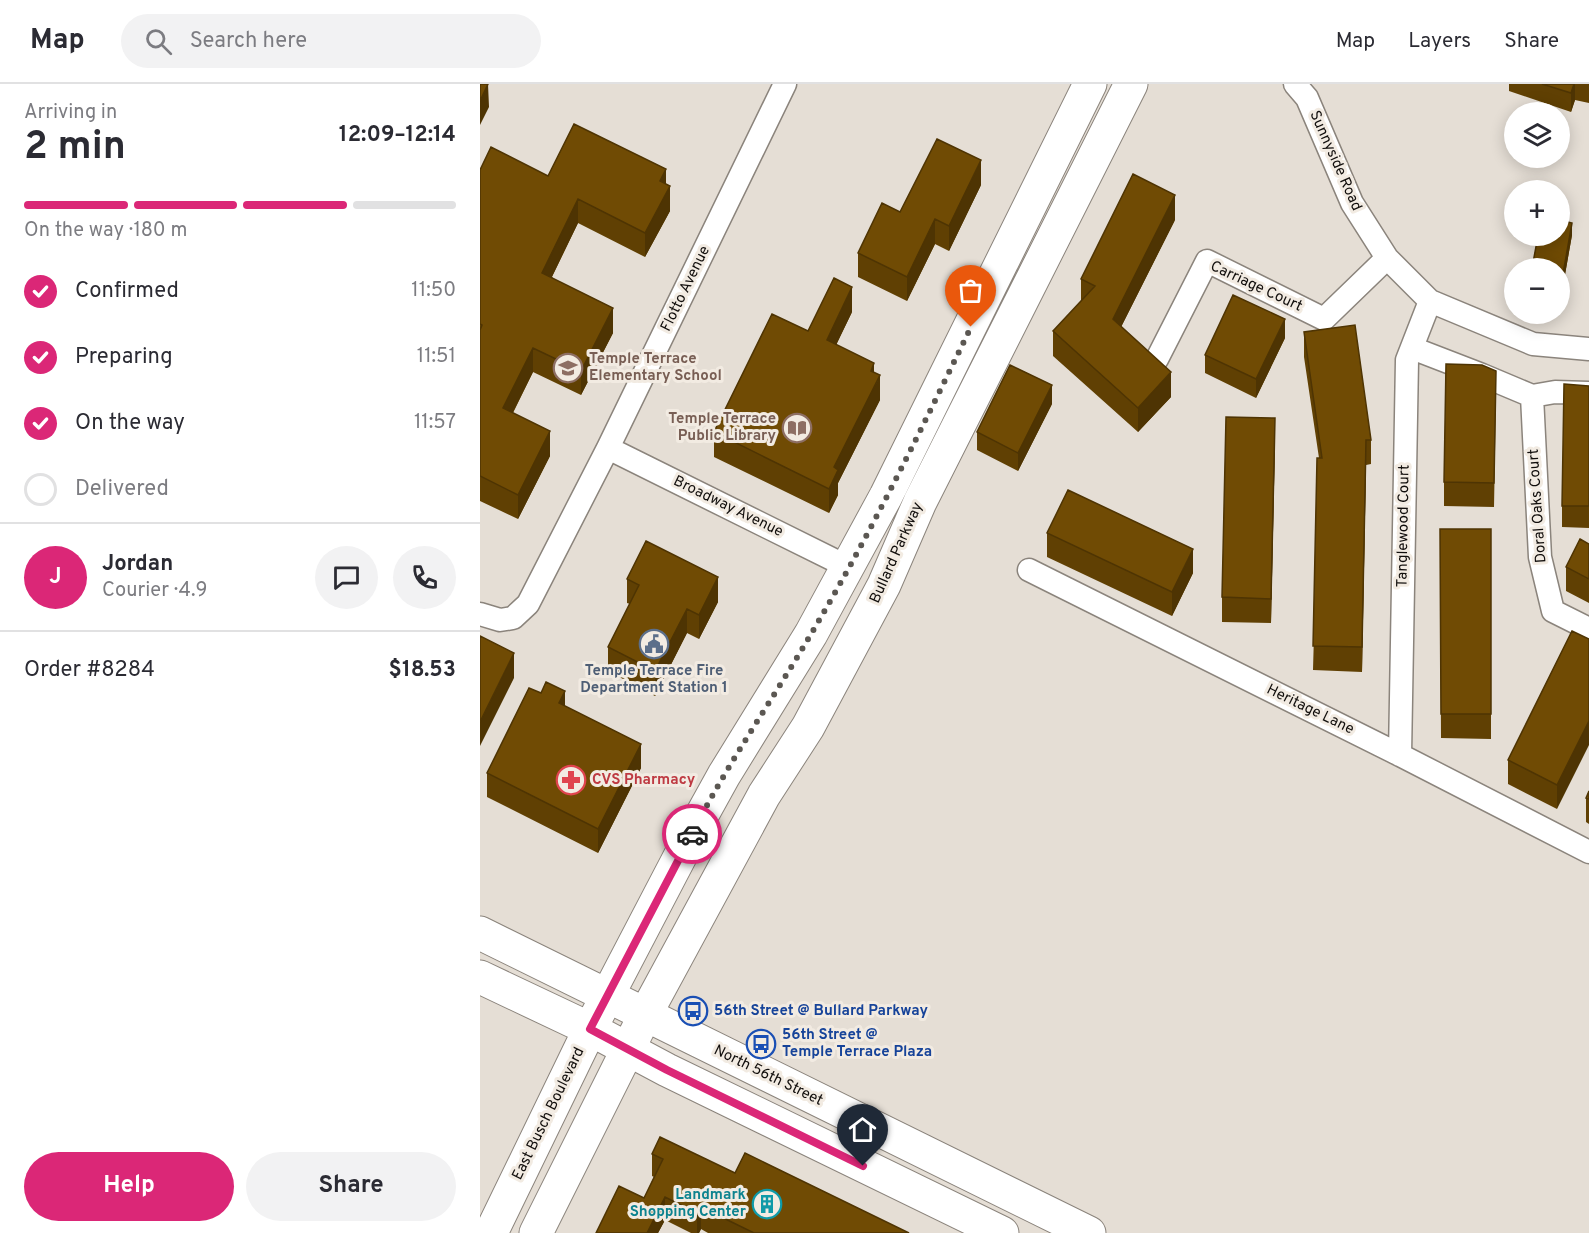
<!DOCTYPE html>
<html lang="en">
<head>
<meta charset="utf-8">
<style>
  :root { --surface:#fff; --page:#f2f2f3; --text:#2b2b33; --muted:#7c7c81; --line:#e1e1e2; --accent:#db2777 }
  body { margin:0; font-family:Overpass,sans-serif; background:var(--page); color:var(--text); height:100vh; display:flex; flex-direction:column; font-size:22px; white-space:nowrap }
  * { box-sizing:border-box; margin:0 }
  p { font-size:20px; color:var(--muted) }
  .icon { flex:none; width:33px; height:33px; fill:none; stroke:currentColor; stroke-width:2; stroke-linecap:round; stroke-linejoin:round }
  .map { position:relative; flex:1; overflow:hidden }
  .sheet { display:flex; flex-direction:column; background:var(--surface); width:480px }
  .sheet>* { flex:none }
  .fabs { position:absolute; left:1024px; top:18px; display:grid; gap:12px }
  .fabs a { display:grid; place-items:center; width:66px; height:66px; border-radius:50%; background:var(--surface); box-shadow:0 3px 15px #0003; font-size:30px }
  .pin { position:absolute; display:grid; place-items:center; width:51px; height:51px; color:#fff; margin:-62px -26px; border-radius:50% 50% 50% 0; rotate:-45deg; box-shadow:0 0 6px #0007 }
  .pin .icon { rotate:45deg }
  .courier { position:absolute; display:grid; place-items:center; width:60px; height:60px; margin:-30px; border:4px solid #db2777; border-radius:50%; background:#fff; color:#222; box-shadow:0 2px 8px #0007 }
  .head em { font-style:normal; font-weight:700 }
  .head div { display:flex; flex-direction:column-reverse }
  .head { display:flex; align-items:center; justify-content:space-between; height:102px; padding:0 24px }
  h1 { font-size:39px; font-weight:700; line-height:45px }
  .bar { display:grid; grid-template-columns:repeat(4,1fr); gap:9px 6px; align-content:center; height:72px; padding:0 24px }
  .bar i { height:8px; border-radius:4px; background:var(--line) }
  .bar .selected { background:var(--accent) }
  .bar p { grid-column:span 4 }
  .line { display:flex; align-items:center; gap:15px; padding:0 24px; border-top:2px solid var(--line) }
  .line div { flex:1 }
  .round { display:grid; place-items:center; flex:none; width:63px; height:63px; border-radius:32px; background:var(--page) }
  ol { padding:0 24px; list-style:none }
  li { display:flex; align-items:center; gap:18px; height:66px }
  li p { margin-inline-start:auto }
  li .icon { padding:6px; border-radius:50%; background:var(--accent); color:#fff; stroke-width:4 }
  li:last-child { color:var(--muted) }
  li i { width:33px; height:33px; border:3px solid var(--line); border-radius:50% }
  .primary-button { display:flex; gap:12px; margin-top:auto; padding:12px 24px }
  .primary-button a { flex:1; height:69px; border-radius:36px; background:var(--accent); color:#fff; font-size:24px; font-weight:700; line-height:69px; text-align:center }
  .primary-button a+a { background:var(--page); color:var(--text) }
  header { display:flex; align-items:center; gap:36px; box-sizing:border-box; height:84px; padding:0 30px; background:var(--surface); border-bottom:2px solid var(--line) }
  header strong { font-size:28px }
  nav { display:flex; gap:33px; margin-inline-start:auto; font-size:21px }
  .search { width:420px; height:54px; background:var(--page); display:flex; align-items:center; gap:15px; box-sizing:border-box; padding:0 21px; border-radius:33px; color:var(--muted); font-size:22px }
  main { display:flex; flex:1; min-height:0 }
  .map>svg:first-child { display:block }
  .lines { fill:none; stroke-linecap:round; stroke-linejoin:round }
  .street-casing { stroke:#8b847c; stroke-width:25 }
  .primary-casing { stroke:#8b847c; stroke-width:35 }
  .street { stroke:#fff; stroke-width:22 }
  .primary { stroke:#fff; stroke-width:33 }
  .wall { fill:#604003 }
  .shaded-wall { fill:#4e3403 }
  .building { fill:#704b04; stroke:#4e3403; stroke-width:1.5 }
  .done { stroke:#5b5752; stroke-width:6; stroke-dasharray:0 10.8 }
  .route { stroke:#db2777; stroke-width:8 }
  .labels { text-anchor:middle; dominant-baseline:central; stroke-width:6; stroke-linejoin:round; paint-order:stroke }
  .street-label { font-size:15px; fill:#110e0c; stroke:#f2ebe2 }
  .education-label { font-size:15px; font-weight:bold; fill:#785e54; stroke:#f2ebe2; text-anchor:start }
  .service-label { font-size:15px; font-weight:bold; fill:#4e5e75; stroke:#f2ebe2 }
  .health-label { font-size:15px; font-weight:bold; fill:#be3a42; stroke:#f2ebe2; text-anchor:start }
  .transit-label { font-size:15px; font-weight:bold; fill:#164399; stroke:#f2ebe2; text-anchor:start }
  .culture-label { font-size:15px; font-weight:bold; fill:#0d838f; stroke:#f2ebe2; text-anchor:end }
</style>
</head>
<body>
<header>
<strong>Map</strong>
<div class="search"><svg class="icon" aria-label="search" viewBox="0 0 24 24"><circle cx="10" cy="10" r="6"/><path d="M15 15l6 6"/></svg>Search here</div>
<nav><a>Map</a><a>Layers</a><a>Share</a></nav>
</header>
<main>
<section class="sheet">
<div class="head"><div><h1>2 min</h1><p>Arriving in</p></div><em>12:09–12:14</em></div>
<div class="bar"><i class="selected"></i><i class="selected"></i><i class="selected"></i><i></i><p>On the way · 180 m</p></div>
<ol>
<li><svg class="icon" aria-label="check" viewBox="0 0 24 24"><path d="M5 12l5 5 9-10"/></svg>Confirmed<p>11:50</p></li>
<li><svg class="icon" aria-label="check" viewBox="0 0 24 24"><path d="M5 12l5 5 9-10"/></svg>Preparing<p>11:51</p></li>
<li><svg class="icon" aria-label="check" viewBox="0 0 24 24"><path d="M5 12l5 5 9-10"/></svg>On the way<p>11:57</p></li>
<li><i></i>Delivered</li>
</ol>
<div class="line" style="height:108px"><b class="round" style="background:var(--accent);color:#fff">J</b><div><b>Jordan</b><p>Courier · 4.9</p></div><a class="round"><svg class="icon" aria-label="chat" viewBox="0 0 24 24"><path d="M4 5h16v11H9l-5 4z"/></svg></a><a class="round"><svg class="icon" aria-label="phone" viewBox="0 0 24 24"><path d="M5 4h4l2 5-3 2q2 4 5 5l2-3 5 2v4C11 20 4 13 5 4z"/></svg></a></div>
<div class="line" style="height:78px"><div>Order #8284</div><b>$18.53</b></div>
<div class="primary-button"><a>Help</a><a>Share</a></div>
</section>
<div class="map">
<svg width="1109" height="1149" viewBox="0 0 1109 1149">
  <rect width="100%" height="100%" fill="#e5ded5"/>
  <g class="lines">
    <g class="street-casing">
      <path id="street" d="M 815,0 L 827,14 L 872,119 L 907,174 L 950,217 L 1053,260 L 1109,265
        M 932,264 L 1002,291 L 1052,312 L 1075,308 L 1109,309
        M 677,275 L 727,177 L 844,235 L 907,174
        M 1052,312 L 1060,473 L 1073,527 L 1109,545
        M 128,364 L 368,483
        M 549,486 L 920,671 L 1109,768
        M 0,530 L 20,536 L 33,534 L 48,520 L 128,364 L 305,0
        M 920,671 L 927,276 L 950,217"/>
    </g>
    <g class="primary-casing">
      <path id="primary" d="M 0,849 L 609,1149
        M 0,893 L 110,945 L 187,986 L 522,1149
        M 11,1149 L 110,945 L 218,738 L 244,691 L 331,550 L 406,412 L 610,0
        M 56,1149 L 166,929 L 284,711 L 328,643 L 404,501 L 440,418 L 651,0"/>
    </g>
    <use href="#street" class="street"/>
    <use href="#primary" class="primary"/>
  </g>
  <path class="wall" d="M 1029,0 L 1109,0 L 1109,19 L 1095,16 L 1091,28 L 1029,7 Z
    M 0,86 L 186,101 L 190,127 L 165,173 L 98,139 L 72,193 L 133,249 L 101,311 L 53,288 L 33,329 L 70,372 L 38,435 L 0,417 Z
    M 501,101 L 469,167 L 455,160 L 427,217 L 378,193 L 378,169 L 420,128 Z
    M 695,136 L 641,243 L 691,313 L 658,348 L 573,272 L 573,247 L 601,218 L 601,195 Z
    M 1092,151 L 1083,202 L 1080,202 L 1080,184 L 1052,184 L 1058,152 Z
    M 372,228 L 356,261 L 394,288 L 400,316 L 358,399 L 358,411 L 349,429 L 234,373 L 234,348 L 328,247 Z
    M 824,248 L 891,356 L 891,380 L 886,381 L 882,588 L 833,586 L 839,374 L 824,273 Z
    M 805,254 L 776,314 L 725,289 L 725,271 Z
    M 1109,302 L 1109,444 L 1082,443 L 1082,422 Z
    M 1016,312 L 1014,423 L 964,422 L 964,398 Z
    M 572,320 L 538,387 L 497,366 L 497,348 Z
    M 795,358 L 791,539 L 742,538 L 742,513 Z
    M 960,445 L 1011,445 L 1011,655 L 961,654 Z
    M 567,449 L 713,489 L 692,532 L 567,473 Z
    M 1109,460 L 1109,519 L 1086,507 L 1086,483 Z
    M 147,495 L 238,518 L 219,555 L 207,549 L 175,612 L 128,587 L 128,563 L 150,520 L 147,519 Z
    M 1092,547 L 1077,725 L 1028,700 L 1028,676 Z
    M 85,622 L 161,684 L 118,769 L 7,713 L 7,689 Z
    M 1109,707 L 1109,740 L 1106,738 L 1106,714 Z
    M 172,1070 L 255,1089 L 429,1149 L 228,1149 L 221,1145 L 219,1149 L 211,1149 L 185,1136 L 178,1149 L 116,1149 L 164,1114 L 174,1093 L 172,1092 Z"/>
  <path class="shaded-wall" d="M 8,0 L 9,23 L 0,41 L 0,17 Z
    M 1094,0 L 1095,0 L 1095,16 L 1091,28 L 1091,9 Z
    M 501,76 L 501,101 L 469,167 L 469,142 Z
    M 186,85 L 186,109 L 190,102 L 190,127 L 165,173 L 165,149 L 180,97 Z
    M 695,111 L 695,136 L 633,259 L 633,235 Z
    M 98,115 L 98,139 L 62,213 L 62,189 Z
    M 455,135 L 455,160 L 427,217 L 427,193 Z
    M 1092,139 L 1092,151 L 1083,202 L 1083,190 Z
    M 372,203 L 372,228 L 347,280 L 347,256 Z
    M 133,224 L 133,249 L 101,311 L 101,287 Z
    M 805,235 L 805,254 L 776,314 L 776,295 Z
    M 53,264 L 53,288 L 23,348 L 23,324 Z
    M 394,279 L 394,304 L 400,291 L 400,316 L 358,399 L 358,411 L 349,429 L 349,405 L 354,383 Z
    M 691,288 L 691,313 L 658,348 L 658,324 Z
    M 572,301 L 572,320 L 538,387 L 538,369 Z
    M 795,334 L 795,358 L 791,539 L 791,515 Z
    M 70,347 L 70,372 L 38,435 L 38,411 Z
    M 886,356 L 886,381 L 882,588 L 882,563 Z
    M 713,465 L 713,489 L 692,532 L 692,508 Z
    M 238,493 L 238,518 L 219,555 L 219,531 Z
    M 207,525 L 207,549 L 175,612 L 175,587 Z
    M 34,569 L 34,594 L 0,662 L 0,638 Z
    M 85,607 L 85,631 L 79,619 Z
    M 1109,637 L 1109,661 L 1077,725 L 1077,701 Z
    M 161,660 L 161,684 L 118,769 L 118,745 Z
    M 185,1113 L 185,1136 L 178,1149 L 167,1149 Z
    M 221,1123 L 221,1145 L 219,1149 L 217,1149 L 217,1129 Z"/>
  <path class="building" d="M 0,0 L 8,0 L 0,17 Z
    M 1062,0 L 1094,0 L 1091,9 Z
    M 94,40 L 186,85 L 180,97 L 190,102 L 165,149 L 98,115 L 62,189 L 133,224 L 101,287 L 53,264 L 23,324 L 70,347 L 38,411 L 0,392 L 0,246 L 2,241 L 0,240 L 0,86 L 11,63 L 68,92 Z
    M 457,55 L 501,76 L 469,142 L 455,135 L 427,193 L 378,169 L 402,119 L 420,128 Z
    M 653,90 L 695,111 L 633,235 L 691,288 L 658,324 L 573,247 L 615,202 L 601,195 Z
    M 1080,136 L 1092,139 L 1083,190 L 1080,189 L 1080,184 L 1052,184 L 1058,152 L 1080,152 Z
    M 354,194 L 372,203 L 347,256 L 394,279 L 391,287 L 400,291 L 354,383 L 358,386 L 349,405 L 234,348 L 292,230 L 328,247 Z
    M 753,211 L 805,235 L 776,295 L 725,271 Z
    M 875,241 L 891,356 L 886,356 L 882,563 L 833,562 L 837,374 L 842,374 L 824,248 Z
    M 966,280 L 1002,281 L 1016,287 L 1014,399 L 964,398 Z
    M 530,281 L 572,301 L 538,369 L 497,348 Z
    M 1084,300 L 1109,302 L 1109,422 L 1082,422 Z
    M 746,333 L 795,334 L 791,515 L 742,513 Z
    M 588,406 L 713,465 L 692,508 L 567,449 Z
    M 960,445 L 1011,445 L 1011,630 L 961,630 Z
    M 1100,455 L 1109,460 L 1109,495 L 1086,483 Z
    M 166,457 L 238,493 L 219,531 L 207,525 L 175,587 L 128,563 L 159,501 L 147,495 Z
    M 1092,547 L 1109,555 L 1109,637 L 1077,701 L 1028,676 Z
    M 0,552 L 34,569 L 0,638 Z
    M 66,598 L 85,607 L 79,619 L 161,660 L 118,745 L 7,689 L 49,604 L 61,609 Z
    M 1109,707 L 1109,715 L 1106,714 Z
    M 180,1053 L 255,1089 L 265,1069 L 429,1149 L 274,1149 L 221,1123 L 217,1129 L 185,1113 L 167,1149 L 116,1149 L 139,1102 L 164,1114 L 183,1075 L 172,1070 Z"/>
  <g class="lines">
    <path class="done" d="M 212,750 C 247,680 292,617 331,550 C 390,451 441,346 491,243"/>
    <path class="route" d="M 212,750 L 110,945 L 187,986 L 383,1082"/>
  </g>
  <defs>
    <g id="school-ring" transform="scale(1.5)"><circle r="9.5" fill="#f2ebe2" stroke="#8d6e63" stroke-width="1.5"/><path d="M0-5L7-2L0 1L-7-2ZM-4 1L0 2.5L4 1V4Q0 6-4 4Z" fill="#8d6e63"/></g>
    <g id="library-ring" transform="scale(1.5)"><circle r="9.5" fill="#f2ebe2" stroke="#8d6e63" stroke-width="1.5"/><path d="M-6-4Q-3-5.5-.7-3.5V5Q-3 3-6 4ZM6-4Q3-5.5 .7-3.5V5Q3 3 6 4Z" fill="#8d6e63"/></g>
    <g id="civic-ring" transform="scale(1.5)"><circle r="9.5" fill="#f2ebe2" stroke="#5c6f8a" stroke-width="1.5"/><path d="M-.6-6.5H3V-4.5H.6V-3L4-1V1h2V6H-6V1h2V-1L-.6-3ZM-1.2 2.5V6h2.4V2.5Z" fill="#5c6f8a"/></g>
    <g id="pharmacy-ring" transform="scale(1.5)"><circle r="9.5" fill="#f2ebe2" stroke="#e0444e" stroke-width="1.5"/><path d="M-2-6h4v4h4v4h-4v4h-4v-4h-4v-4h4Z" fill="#e0444e"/></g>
    <g id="bus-ring" transform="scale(1.5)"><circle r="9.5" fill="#f2ebe2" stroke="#1a4fb4" stroke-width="1.5"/><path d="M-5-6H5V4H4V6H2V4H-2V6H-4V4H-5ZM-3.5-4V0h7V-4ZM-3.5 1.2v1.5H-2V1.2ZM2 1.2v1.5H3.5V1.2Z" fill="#1a4fb4"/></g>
    <g id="building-ring" transform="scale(1.5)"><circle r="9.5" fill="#f2ebe2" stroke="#0f9aa8" stroke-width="1.5"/><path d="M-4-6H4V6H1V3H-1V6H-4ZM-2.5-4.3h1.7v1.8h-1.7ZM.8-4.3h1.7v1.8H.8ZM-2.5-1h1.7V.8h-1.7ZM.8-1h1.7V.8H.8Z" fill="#0f9aa8"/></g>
  </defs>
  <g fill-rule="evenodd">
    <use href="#school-ring" x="88" y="284"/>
    <use href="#library-ring" x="317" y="344"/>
    <use href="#civic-ring" x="174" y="560"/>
    <use href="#pharmacy-ring" x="91" y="696"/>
    <use href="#bus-ring" x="213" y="927"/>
    <use href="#bus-ring" x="281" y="960"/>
    <use href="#building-ring" x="287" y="1120"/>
  </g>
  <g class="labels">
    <g class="street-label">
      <text transform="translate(855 77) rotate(66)">Sunnyside Road</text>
      <text transform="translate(776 203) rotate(25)">Carriage Court</text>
      <text transform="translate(206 205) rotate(-64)">Flotto Avenue</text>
      <text transform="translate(1058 422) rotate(-94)">Doral Oaks Court</text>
      <text transform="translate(248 423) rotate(26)">Broadway Avenue</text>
      <text transform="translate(924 442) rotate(-89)">Tanglewood Court</text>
      <text transform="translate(417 469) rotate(-66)">Bullard Parkway</text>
      <text transform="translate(830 626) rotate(26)">Heritage Lane</text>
      <text transform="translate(288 992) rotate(26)">North 56th Street</text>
      <text transform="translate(69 1030) rotate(-64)">East Busch Boulevard</text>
    </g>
    <g class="education-label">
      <text x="109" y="275">Temple Terrace<tspan x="109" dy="17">Elementary School</tspan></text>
      <text x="296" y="335" text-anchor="end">Temple Terrace<tspan x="296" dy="17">Public Library</tspan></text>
    </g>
    <g class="service-label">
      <text x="174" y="587">Temple Terrace Fire<tspan x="174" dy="17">Department Station 1</tspan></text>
    </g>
    <g class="health-label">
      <text x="112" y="696">CVS Pharmacy</text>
    </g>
    <g class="transit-label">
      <text x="234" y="927">56th Street @ Bullard Parkway</text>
      <text x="302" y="951">56th Street @<tspan x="302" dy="17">Temple Terrace Plaza</tspan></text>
    </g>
    <g class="culture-label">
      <text x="266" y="1111">Landmark<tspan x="266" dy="17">Shopping Center</tspan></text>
    </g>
  </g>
</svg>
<div class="fabs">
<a><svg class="icon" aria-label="layers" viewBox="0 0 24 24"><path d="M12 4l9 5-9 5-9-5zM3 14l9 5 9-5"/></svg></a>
<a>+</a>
<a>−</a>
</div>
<div class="pin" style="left:491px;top:243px;background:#ea580c"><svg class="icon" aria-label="bag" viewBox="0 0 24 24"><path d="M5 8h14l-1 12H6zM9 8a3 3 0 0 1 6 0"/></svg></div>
<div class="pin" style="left:383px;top:1082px;background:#1f2937"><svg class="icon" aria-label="home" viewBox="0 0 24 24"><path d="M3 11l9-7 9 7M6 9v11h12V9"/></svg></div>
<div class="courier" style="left:212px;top:750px"><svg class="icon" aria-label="car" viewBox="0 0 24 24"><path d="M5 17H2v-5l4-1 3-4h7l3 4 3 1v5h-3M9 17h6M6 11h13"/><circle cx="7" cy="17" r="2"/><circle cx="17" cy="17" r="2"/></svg></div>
</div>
</main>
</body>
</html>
